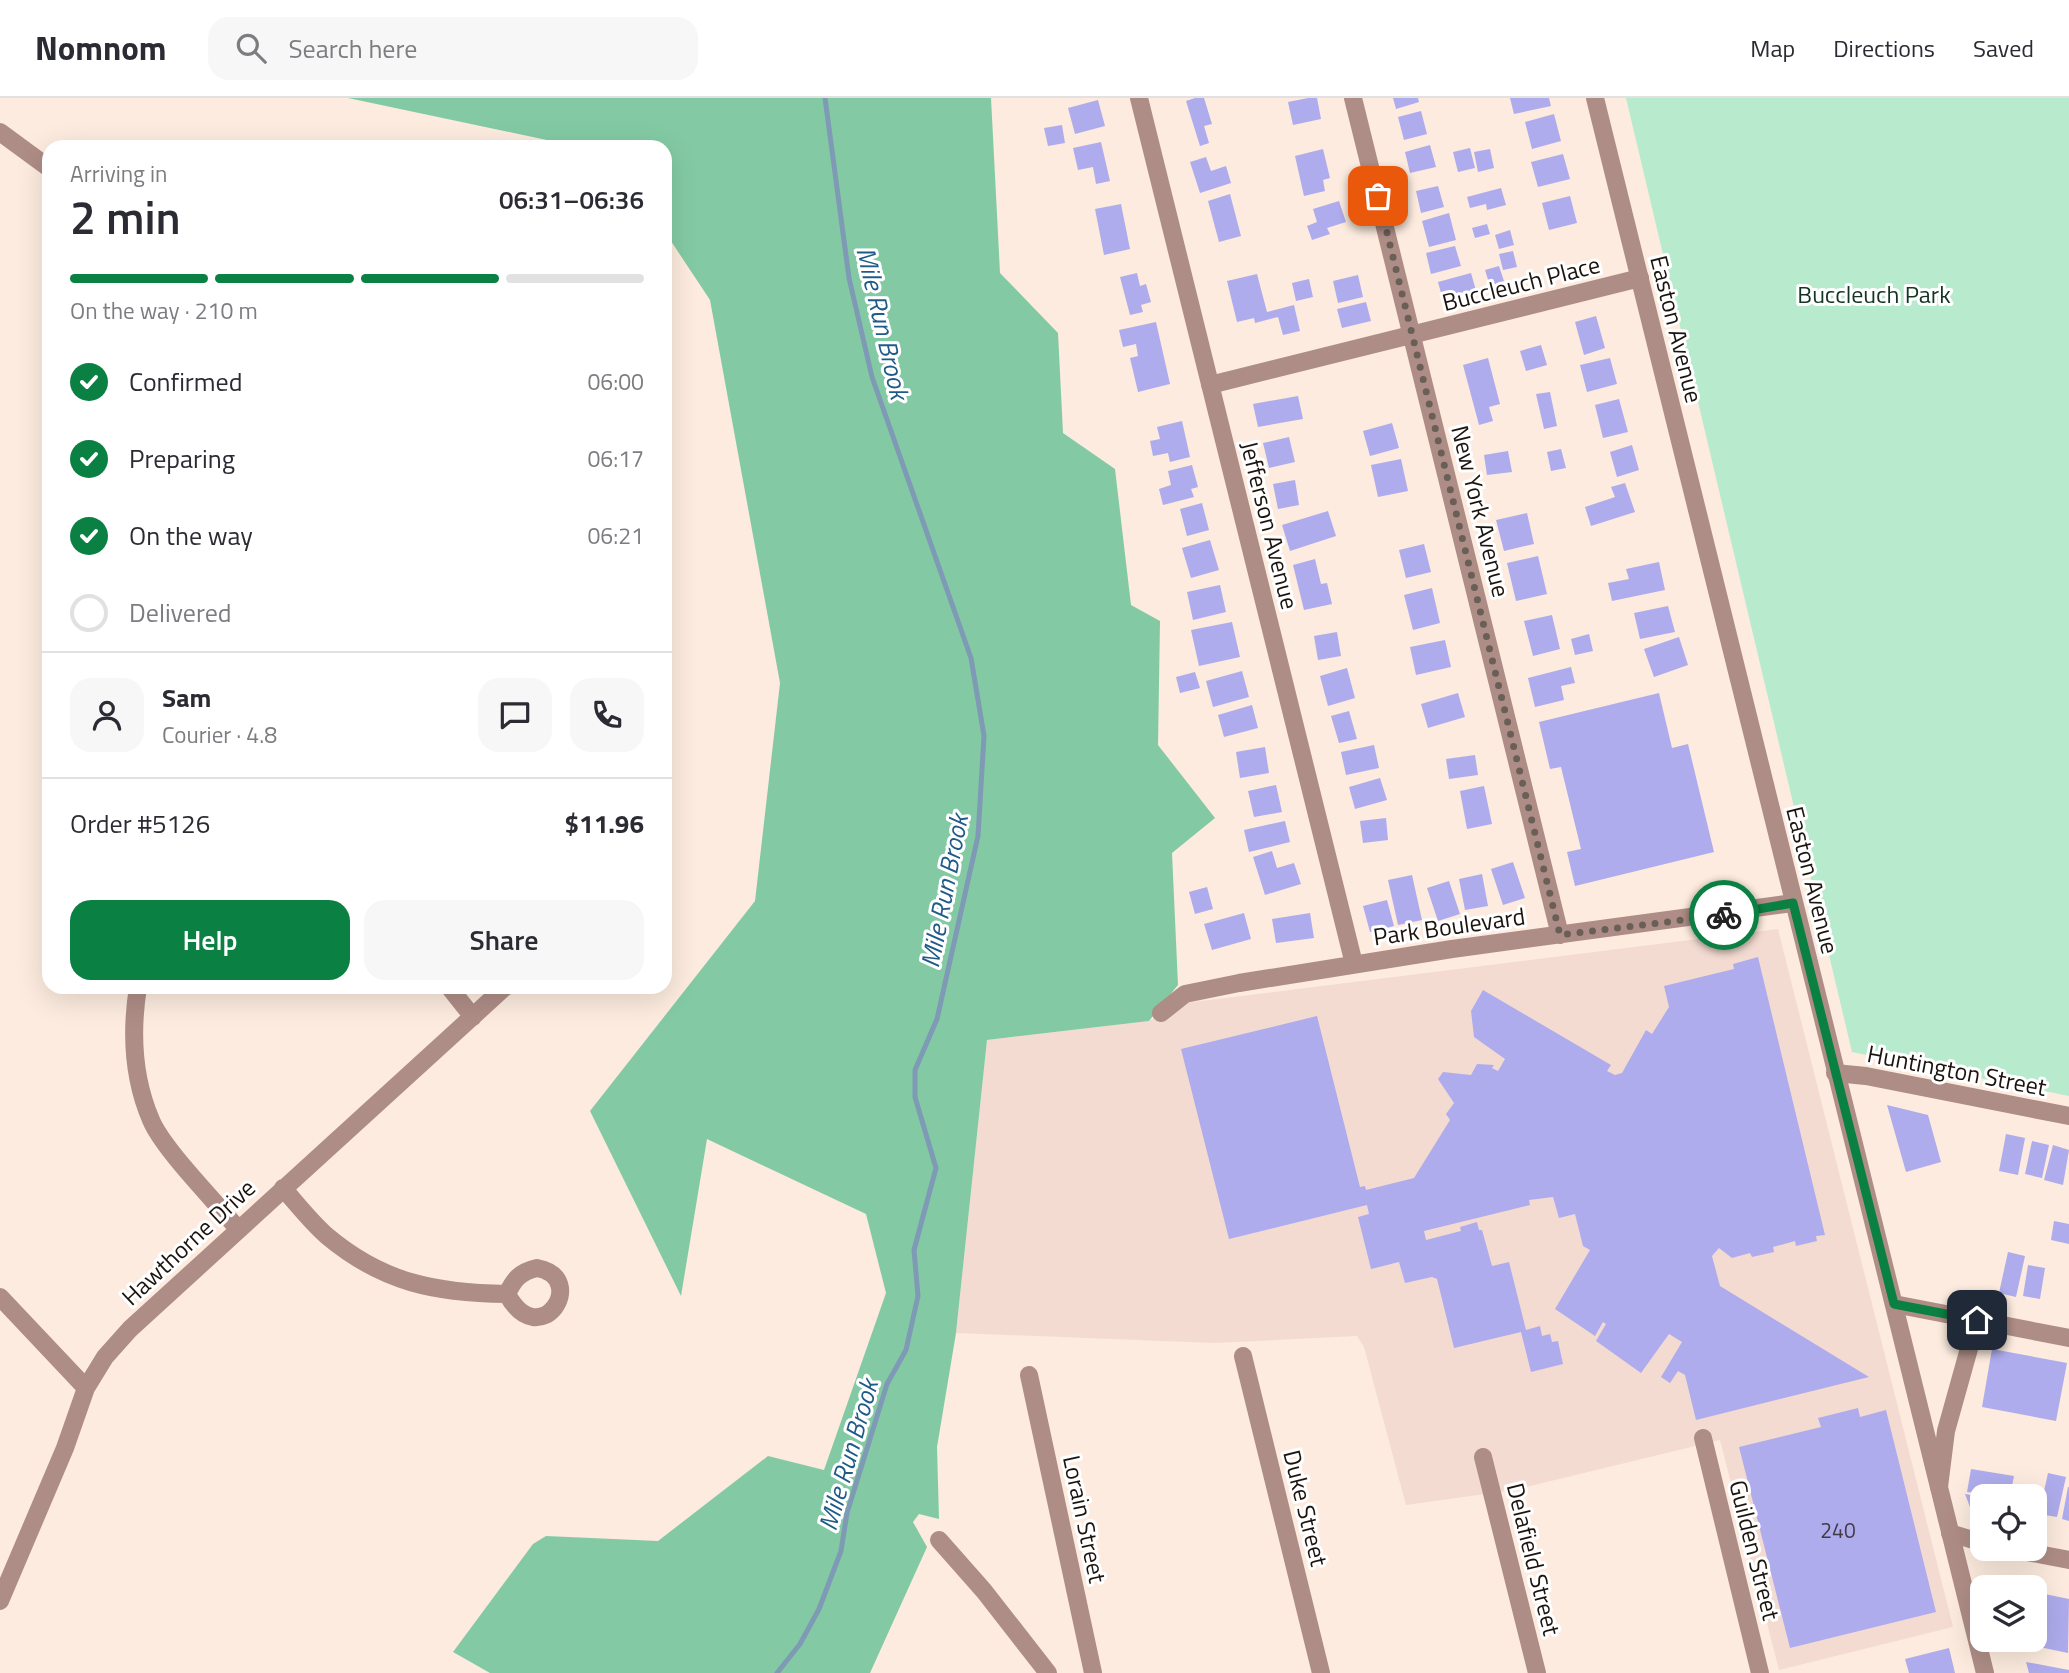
<!DOCTYPE html>
<html lang="en">
<head>
<meta charset="utf-8">
<style>
  :root { --surface:#fff; --page:#f7f7f7; --text:#2b2b33; --muted:#7c7c81; --line:#e1e1e2; --accent:#0b8043 }
  body { margin:0; font-family:"Titillium Web",sans-serif; background:var(--page); color:var(--text); height:100vh; display:flex; flex-direction:column; font-size:26px; white-space:nowrap }
  * { box-sizing:border-box; margin:0 }
  p { font-size:23px; color:var(--muted) }
  .icon { flex:none; width:38px; height:38px; fill:none; stroke:currentColor; stroke-width:2; stroke-linecap:round; stroke-linejoin:round }
  .map { position:relative; flex:1; overflow:hidden }
  .sheet { position:absolute; left:42px; top:42px; width:630px; height:854px; display:flex; flex-direction:column; background:var(--surface); border-radius:21px; box-shadow:0 7px 28px #0002 }
  .sheet>* { flex:none }
  .buttons { position:absolute; left:1970px; top:1386px; display:grid; gap:14px }
  .buttons a { display:grid; place-items:center; width:77px; height:77px; border-radius:14px; background:var(--surface); box-shadow:0 7px 28px #0002; font-size:35px }
  .pin { position:absolute; display:grid; place-items:center; width:60px; height:60px; color:#fff; margin:-30px; border-radius:14px; box-shadow:0 4px 10px #0006 }
  .courier { position:absolute; display:grid; place-items:center; width:70px; height:70px; margin:-35px; border:5px solid #0b8043; border-radius:50%; background:#fff; color:#222; box-shadow:0 2px 9px #0007 }
  .headline em { font-style:normal; font-weight:600 }
  .headline div { display:flex; flex-direction:column-reverse }
  .headline { display:flex; align-items:center; justify-content:space-between; height:119px; padding:0 28px }
  h1 { font-size:46px; font-weight:600; line-height:52px }
  .bar { display:grid; grid-template-columns:repeat(4,1fr); gap:10px 7px; align-content:center; height:84px; padding:0 28px }
  .bar i { height:9px; border-radius:5px; background:var(--line) }
  .bar .selected { background:var(--accent) }
  .bar p { grid-column:span 4 }
  .line { display:flex; align-items:center; gap:18px; padding:0 28px; border-top:2px solid var(--line) }
  .line div { flex:1 }
  .round { display:grid; place-items:center; flex:none; width:74px; height:74px; border-radius:21px; background:var(--page) }
  ol { padding:0 28px; list-style:none }
  li { display:flex; align-items:center; gap:21px; height:77px }
  li p { margin-inline-start:auto }
  li .icon { padding:7px; border-radius:50%; background:var(--accent); color:#fff; stroke-width:4 }
  li:last-child { color:var(--muted) }
  li i { width:38px; height:38px; border:4px solid var(--line); border-radius:50% }
  .action { display:flex; gap:14px; margin-top:auto; padding:14px 28px }
  .action a { flex:1; height:80px; border-radius:21px; background:var(--accent); color:#fff; font-size:28px; font-weight:600; line-height:80px; text-align:center }
  .action a+a { background:var(--page); color:var(--text) }
  header { display:flex; align-items:center; gap:42px; box-sizing:border-box; height:98px; padding:0 35px; background:var(--surface); border-bottom:2px solid var(--line) }
  header strong { font-size:33px }
  nav { display:flex; gap:38px; margin-inline-start:auto; font-size:24px }
  .search { width:490px; height:63px; background:var(--page); display:flex; align-items:center; gap:18px; box-sizing:border-box; padding:0 24px; border-radius:21px; color:var(--muted); font-size:26px }
  .map>svg:first-child { display:block }
  .medical { fill:#f3dbd2 }
  .green { fill:#b8eacd }
  .forest { fill:#83caa4 }
  .lines { fill:none; stroke-linecap:round; stroke-linejoin:round }
  .stream { stroke:#7e9ab5; stroke-width:5 }
  .building { fill:#aeacec }
  .minor { stroke:#ae8d86; stroke-width:18 }
  .tertiary { stroke:#ae8d86; stroke-width:18 }
  .done { stroke:#6a5f57; stroke-width:7; stroke-dasharray:0 12.6 }
  .route { stroke:#0b8043; stroke-width:9 }
  .labels { text-anchor:middle; dominant-baseline:central; stroke-width:6; stroke-linejoin:round; paint-order:stroke }
  .number-label { font-size:21px; fill:#403a46 }
  .street-label { font-size:24px; fill:#1b140e; stroke:#fff }
  .park-label { font-size:24px; fill:#143424; stroke:#fff }
  .water-label { font-size:26px; font-style:italic; fill:#1f5b89; stroke:#fff }
</style>
</head>
<body>
<header>
<strong>Nomnom</strong>
<div class="search"><svg class="icon" aria-label="search" viewBox="0 0 24 24"><circle cx="10" cy="10" r="6"/><path d="M15 15l6 6"/></svg>Search here</div>
<nav><a>Map</a><a>Directions</a><a>Saved</a></nav>
</header>
<div class="map">
<svg width="2069" height="1575" viewBox="0 0 2069 1575">
  <rect width="100%" height="100%" fill="#fcebde"/>
  <path class="medical" d="M 1778,831 L 1953,1529 L 1779,1572 L 1720,1342 L 1514,1392 L 1406,1407 L 1364,1249 L 1357,1238 L 1214,1245 L 956,1235 L 987,942 L 1149,923 L 1185,905 Z"/>
  <path class="green" d="M 1626,0 L 2069,0 L 2069,998 L 1852,954 Z"/>
  <path class="forest" d="M 348,0 L 991,0 L 1000,175 L 1058,235 L 1063,335 L 1115,371 L 1131,507 L 1160,523 L 1158,647 L 1215,720 L 1172,755 L 1178,887 L 1149,923 L 987,942 L 956,1235 L 937,1349 L 939,1421 L 919,1416 L 913,1424 L 927,1449 L 870,1575 L 490,1575 L 453,1554 L 533,1446 L 546,1438 L 658,1443 L 768,1358 L 824,1372 L 886,1195 L 866,1116 L 707,1041 L 681,1198 L 590,1013 L 755,803 L 780,585 L 710,202 L 665,134 L 665,49 L 580,49 Z"/>
  <g class="lines">
    <path class="stream" d="M 777,1575 L 800,1546 L 819,1511 L 841,1453 L 847,1415 L 887,1286 L 906,1252 L 918,1198 L 914,1152 L 936,1070 L 915,999 L 915,972 L 937,921 L 978,738 L 984,638 L 971,560 L 872,279 L 849,180 L 825,0"/>
  </g>
  <path class="building" d="M 1195,0 L 1204,0 L 1212,26 L 1204,28 L 1209,45 L 1200,48 L 1186,3 Z
    M 1308,0 L 1317,0 L 1321,21 L 1293,27 L 1288,4 Z
    M 1393,0 L 1418,0 L 1419,4 L 1396,11 Z
    M 1510,0 L 1549,0 L 1551,8 L 1514,16 Z
    M 1098,2 L 1105,28 L 1075,36 L 1068,10 Z
    M 1421,13 L 1427,36 L 1404,42 L 1398,19 Z
    M 1554,16 L 1561,43 L 1532,51 L 1525,24 Z
    M 1062,27 L 1065,45 L 1048,48 L 1044,30 Z
    M 1101,44 L 1110,83 L 1096,86 L 1093,69 L 1078,72 L 1073,50 Z
    M 1430,47 L 1436,69 L 1410,75 L 1405,54 Z
    M 1470,50 L 1475,70 L 1458,74 L 1453,54 Z
    M 1323,51 L 1330,80 L 1323,82 L 1325,93 L 1304,98 L 1295,58 Z
    M 1490,51 L 1494,70 L 1478,74 L 1474,54 Z
    M 1563,56 L 1570,81 L 1538,89 L 1531,64 Z
    M 1206,59 L 1211,73 L 1226,68 L 1231,85 L 1200,95 L 1190,64 Z
    M 1438,88 L 1444,109 L 1421,115 L 1416,93 Z
    M 1501,90 L 1506,107 L 1487,112 L 1486,106 L 1470,110 L 1467,99 Z
    M 1230,96 L 1241,138 L 1219,144 L 1208,103 Z
    M 1570,98 L 1577,125 L 1549,132 L 1542,105 Z
    M 1339,103 L 1346,124 L 1327,130 L 1330,136 L 1312,142 L 1307,128 L 1317,124 L 1313,111 Z
    M 1121,106 L 1130,151 L 1104,157 L 1095,111 Z
    M 1449,115 L 1456,142 L 1429,149 L 1422,123 Z
    M 1487,126 L 1490,136 L 1475,140 L 1472,130 Z
    M 1510,132 L 1514,147 L 1499,151 L 1495,137 Z
    M 1455,148 L 1461,168 L 1431,176 L 1426,155 Z
    M 1513,153 L 1517,169 L 1503,172 L 1499,156 Z
    M 1499,168 L 1504,183 L 1490,188 L 1485,172 Z
    M 1137,175 L 1140,188 L 1146,186 L 1151,204 L 1141,207 L 1143,214 L 1130,217 L 1120,179 Z
    M 1471,175 L 1477,196 L 1444,206 L 1438,184 Z
    M 1257,176 L 1267,214 L 1294,207 L 1300,233 L 1283,237 L 1278,219 L 1255,225 L 1254,220 L 1237,224 L 1227,183 Z
    M 1358,177 L 1363,199 L 1338,205 L 1333,183 Z
    M 1309,181 L 1313,199 L 1296,203 L 1292,185 Z
    M 1366,204 L 1371,223 L 1342,230 L 1337,211 Z
    M 1596,218 L 1605,250 L 1584,257 L 1575,224 Z
    M 1156,224 L 1170,286 L 1138,294 L 1130,260 L 1138,258 L 1136,246 L 1123,249 L 1119,232 Z
    M 1541,247 L 1547,267 L 1526,273 L 1520,253 Z
    M 1488,260 L 1500,306 L 1489,309 L 1493,323 L 1479,327 L 1463,267 Z
    M 1610,260 L 1617,286 L 1587,294 L 1580,267 Z
    M 1550,294 L 1557,328 L 1544,331 L 1536,296 Z
    M 1298,298 L 1303,321 L 1258,329 L 1253,306 Z
    M 1619,301 L 1628,334 L 1603,340 L 1595,307 Z
    M 1182,323 L 1190,359 L 1170,364 L 1168,355 L 1153,358 L 1150,343 L 1160,341 L 1157,329 Z
    M 1392,325 L 1399,350 L 1370,358 L 1363,333 Z
    M 1289,339 L 1295,364 L 1269,370 L 1263,345 Z
    M 1632,347 L 1639,372 L 1617,379 L 1610,354 Z
    M 1561,351 L 1566,370 L 1551,373 L 1547,354 Z
    M 1508,353 L 1512,374 L 1487,377 L 1484,357 Z
    M 1401,361 L 1408,393 L 1378,399 L 1371,367 Z
    M 1192,367 L 1198,389 L 1191,391 L 1194,399 L 1163,407 L 1159,391 L 1171,387 L 1168,373 Z
    M 1295,382 L 1299,407 L 1278,411 L 1273,386 Z
    M 1625,385 L 1635,414 L 1591,428 L 1585,409 L 1615,399 L 1611,389 Z
    M 1202,405 L 1209,432 L 1187,438 L 1180,411 Z
    M 1328,413 L 1336,438 L 1290,453 L 1282,427 Z
    M 1527,415 L 1534,446 L 1504,453 L 1496,422 Z
    M 1210,442 L 1219,472 L 1191,480 L 1182,450 Z
    M 1424,446 L 1431,474 L 1406,480 L 1399,452 Z
    M 1538,458 L 1547,496 L 1516,503 L 1507,465 Z
    M 1315,461 L 1321,486 L 1327,485 L 1332,506 L 1304,512 L 1293,467 Z
    M 1659,464 L 1665,492 L 1612,503 L 1608,485 L 1629,481 L 1626,471 Z
    M 1220,487 L 1226,514 L 1193,522 L 1187,494 Z
    M 1432,490 L 1440,525 L 1413,532 L 1404,497 Z
    M 1668,508 L 1675,534 L 1640,541 L 1634,515 Z
    M 1552,517 L 1560,551 L 1533,558 L 1524,523 Z
    M 1232,524 L 1240,559 L 1199,568 L 1191,532 Z
    M 1337,534 L 1341,558 L 1318,562 L 1314,538 Z
    M 1589,536 L 1593,553 L 1575,557 L 1571,541 Z
    M 1679,539 L 1688,567 L 1654,579 L 1644,551 Z
    M 1445,542 L 1451,569 L 1416,577 L 1410,549 Z
    M 1571,569 L 1575,585 L 1561,588 L 1564,602 L 1535,609 L 1528,580 Z
    M 1347,570 L 1355,600 L 1328,608 L 1320,578 Z
    M 1242,573 L 1249,599 L 1213,609 L 1206,583 Z
    M 1195,574 L 1200,590 L 1180,595 L 1176,579 Z
    M 1458,595 L 1465,619 L 1428,630 L 1421,606 Z
    M 1659,595 L 1672,650 L 1688,646 L 1714,754 L 1575,788 L 1567,754 L 1581,751 L 1561,669 L 1550,671 L 1539,624 Z
    M 1252,607 L 1258,630 L 1224,639 L 1218,617 Z
    M 1349,613 L 1357,641 L 1339,645 L 1331,618 Z
    M 1374,647 L 1379,670 L 1346,677 L 1341,654 Z
    M 1265,649 L 1269,675 L 1240,680 L 1236,654 Z
    M 1475,657 L 1478,677 L 1449,681 L 1446,661 Z
    M 1380,680 L 1387,702 L 1355,711 L 1349,689 Z
    M 1276,687 L 1282,714 L 1254,719 L 1248,693 Z
    M 1484,688 L 1492,726 L 1467,731 L 1460,693 Z
    M 1386,720 L 1388,742 L 1363,745 L 1360,723 Z
    M 1285,723 L 1290,744 L 1249,754 L 1244,732 Z
    M 1272,753 L 1277,770 L 1294,765 L 1301,786 L 1265,797 L 1253,759 Z
    M 1513,764 L 1525,800 L 1503,807 L 1491,771 Z
    M 1482,776 L 1488,808 L 1465,812 L 1459,781 Z
    M 1412,777 L 1422,822 L 1398,827 L 1388,782 Z
    M 1449,783 L 1460,816 L 1438,823 L 1427,790 Z
    M 1207,789 L 1213,811 L 1195,816 L 1189,794 Z
    M 1387,802 L 1394,828 L 1370,834 L 1363,808 Z
    M 1244,815 L 1251,841 L 1212,852 L 1204,826 Z
    M 1310,815 L 1314,840 L 1276,845 L 1272,821 Z
    M 1758,859 L 1825,1137 L 1816,1138 L 1817,1143 L 1796,1148 L 1795,1143 L 1773,1149 L 1774,1154 L 1752,1159 L 1750,1155 L 1732,1160 L 1719,1150 L 1712,1158 L 1720,1188 L 1869,1279 L 1696,1322 L 1685,1277 L 1678,1273 L 1670,1285 L 1661,1279 L 1682,1244 L 1669,1236 L 1641,1275 L 1596,1243 L 1606,1226 L 1603,1224 L 1595,1238 L 1555,1211 L 1590,1152 L 1583,1148 L 1575,1116 L 1559,1120 L 1553,1099 L 1529,1102 L 1530,1107 L 1424,1133 L 1426,1142 L 1461,1133 L 1460,1129 L 1477,1124 L 1479,1132 L 1482,1132 L 1492,1168 L 1509,1164 L 1526,1232 L 1540,1228 L 1542,1238 L 1550,1236 L 1552,1244 L 1558,1243 L 1563,1266 L 1531,1274 L 1521,1234 L 1454,1250 L 1437,1181 L 1432,1179 L 1405,1185 L 1399,1164 L 1371,1171 L 1358,1119 L 1369,1116 L 1367,1107 L 1229,1141 L 1181,951 L 1317,918 L 1360,1089 L 1365,1088 L 1366,1092 L 1414,1080 L 1450,1022 L 1446,1016 L 1454,1005 L 1438,981 L 1443,974 L 1471,977 L 1477,966 L 1494,967 L 1492,970 L 1498,973 L 1505,961 L 1474,939 L 1471,913 L 1483,892 L 1611,967 L 1607,973 L 1615,977 L 1622,975 L 1646,932 L 1652,936 L 1669,909 L 1664,888 L 1734,871 L 1733,866 Z
    M 1887,1007 L 1928,1017 L 1941,1064 L 1906,1074 Z
    M 2006,1036 L 2025,1040 L 2018,1077 L 1999,1073 Z
    M 2032,1043 L 2049,1047 L 2042,1080 L 2025,1076 Z
    M 2053,1047 L 2069,1052 L 2063,1087 L 2044,1082 Z
    M 2054,1123 L 2069,1126 L 2069,1146 L 2051,1142 Z
    M 2008,1154 L 2025,1158 L 2016,1199 L 1999,1195 Z
    M 2028,1167 L 2045,1170 L 2040,1201 L 2023,1198 Z
    M 1992,1251 L 2067,1265 L 2056,1323 L 1982,1309 Z
    M 1858,1310 L 1860,1319 L 1886,1312 L 1936,1514 L 1790,1550 L 1739,1349 L 1821,1329 L 1818,1320 Z
    M 1971,1371 L 2014,1378 L 2010,1398 L 1967,1394 Z
    M 2048,1375 L 2066,1379 L 2057,1419 L 2039,1416 Z
    M 2068,1389 L 2069,1389 L 2069,1423 L 2062,1421 Z
    M 1965,1396 L 1983,1399 L 1983,1419 L 1973,1417 Z
    M 2035,1494 L 2069,1501 L 2068,1555 L 2010,1543 L 2035,1542 Z
    M 1949,1550 L 1955,1575 L 1909,1575 L 1905,1561 Z
    M 2026,1564 L 2069,1572 L 2069,1575 L 2029,1575 Z"/>
  <g class="lines">
    <path class="minor" d="M 1139,0 L 1354,866
      M 1353,0 L 1560,837
      M 0,34 L 49,70
      M 1210,287 L 1640,180
      M 138,889 C 131,933 133,980 151,1022 C 163,1051 216,1104 238,1131
      M 449,889 L 473,919
      M 1161,915 L 1185,896 L 1239,885 L 1452,851 L 1793,805
      M 1835,975 L 1866,978 L 2069,1018
      M 283,1090 C 297,1106 311,1124 327,1138 C 383,1185 436,1195 507,1196
      M 537,1170 C 590,1180 540,1257 507,1196 C 514,1181 520,1174 537,1170 Z
      M 0,1199 L 86,1290
      M 1894,1206 L 2069,1240
      M 1243,1258 L 1321,1575
      M 1029,1277 L 1093,1575
      M 1703,1340 L 1760,1575
      M 1483,1359 L 1537,1575
      M 1939,1389 L 1946,1333 L 1977,1222
      M 1950,1435 L 1983,1445
      M 939,1442 L 984,1493 L 1048,1575
      M 2012,1451 L 2069,1462
      M 0,1503 L 65,1350 L 86,1290 L 105,1259 L 130,1231 L 505,889"/>
    <path class="tertiary" d="M 1595,0 L 1985,1575"/>
  </g>
  <g class="lines">
    <path class="done" d="M 1378,98 L 1560,837 L 1724,817"/>
    <path class="route" d="M 1724,817 L 1793,805 L 1894,1206 L 1977,1222"/>
  </g>
  <g class="labels">
    <g class="number-label">
      <text x="1838" y="1432">240</text>
    </g>
    <g class="street-label">
      <text transform="translate(1521 185) rotate(-14)">Buccleuch Place</text>
      <text transform="translate(1677 231) rotate(76)">Easton Avenue</text>
      <text transform="translate(1481 413) rotate(76)">New York Avenue</text>
      <text transform="translate(1270 427) rotate(76)">Jefferson Avenue</text>
      <text transform="translate(1813 782) rotate(76)">Easton Avenue</text>
      <text transform="translate(1449 828) rotate(-8)">Park Boulevard</text>
      <text transform="translate(1957 972) rotate(11)">Huntington Street</text>
      <text transform="translate(188 1144) rotate(-43)">Hawthorne Drive</text>
      <text transform="translate(1306 1410) rotate(76)">Duke Street</text>
      <text transform="translate(1085 1421) rotate(78)">Lorain Street</text>
      <text transform="translate(1755 1452) rotate(76)">Guilden Street</text>
      <text transform="translate(1534 1461) rotate(76)">Delafield Street</text>
    </g>
    <g class="park-label">
      <text x="1874" y="196">Buccleuch Park</text>
    </g>
    <g class="water-label">
      <text transform="translate(883 225) rotate(77)">Mile Run Brook</text>
      <text transform="translate(944 793) rotate(-79)">Mile Run Brook</text>
      <text transform="translate(848 1357) rotate(-74)">Mile Run Brook</text>
    </g>
  </g>
</svg>
<div class="buttons">
<a><svg class="icon" aria-label="locate" viewBox="0 0 24 24"><circle cx="12" cy="12" r="6"/><path d="M12 2v4M12 18v4M2 12h4M18 12h4"/></svg></a>
<a><svg class="icon" aria-label="layers" viewBox="0 0 24 24"><path d="M12 4l9 5-9 5-9-5zM3 14l9 5 9-5"/></svg></a>
</div>
<div class="pin" style="left:1378px;top:98px;background:#ea580c"><svg class="icon" aria-label="bag" viewBox="0 0 24 24"><path d="M5 8h14l-1 12H6zM9 8a3 3 0 0 1 6 0"/></svg></div>
<div class="pin" style="left:1977px;top:1222px;background:#1f2937"><svg class="icon" aria-label="home" viewBox="0 0 24 24"><path d="M3 11l9-7 9 7M6 9v11h12V9"/></svg></div>
<div class="courier" style="left:1724px;top:817px"><svg class="icon" aria-label="bike" viewBox="0 0 24 24"><circle cx="6" cy="16" r="4"/><circle cx="18" cy="16" r="4"/><path d="M6 16l4-8h5l3 8M10 8l3 8H6M13 5h3"/></svg></div>
<section class="sheet">
<div class="headline"><div><h1>2 min</h1><p>Arriving in</p></div><em>06:31–06:36</em></div>
<div class="bar"><i class="selected"></i><i class="selected"></i><i class="selected"></i><i></i><p>On the way · 210 m</p></div>
<ol>
<li><svg class="icon" aria-label="check" viewBox="0 0 24 24"><path d="M5 12l5 5 9-10"/></svg>Confirmed<p>06:00</p></li>
<li><svg class="icon" aria-label="check" viewBox="0 0 24 24"><path d="M5 12l5 5 9-10"/></svg>Preparing<p>06:17</p></li>
<li><svg class="icon" aria-label="check" viewBox="0 0 24 24"><path d="M5 12l5 5 9-10"/></svg>On the way<p>06:21</p></li>
<li><i></i>Delivered</li>
</ol>
<div class="line" style="height:126px"><a class="round"><svg class="icon" aria-label="person" viewBox="0 0 24 24"><circle cx="12" cy="8" r="4"/><path d="M4 21q1-7 8-7t8 7"/></svg></a><div><b>Sam</b><p>Courier · 4.8</p></div><a class="round"><svg class="icon" aria-label="chat" viewBox="0 0 24 24"><path d="M4 5h16v11H9l-5 4z"/></svg></a><a class="round"><svg class="icon" aria-label="phone" viewBox="0 0 24 24"><path d="M5 4h4l2 5-3 2q2 4 5 5l2-3 5 2v4C11 20 4 13 5 4z"/></svg></a></div>
<div class="line" style="height:91px"><div>Order #5126</div><b>$11.96</b></div>
<div class="action"><a>Help</a><a>Share</a></div>
</section>
</div>
</body>
</html>
